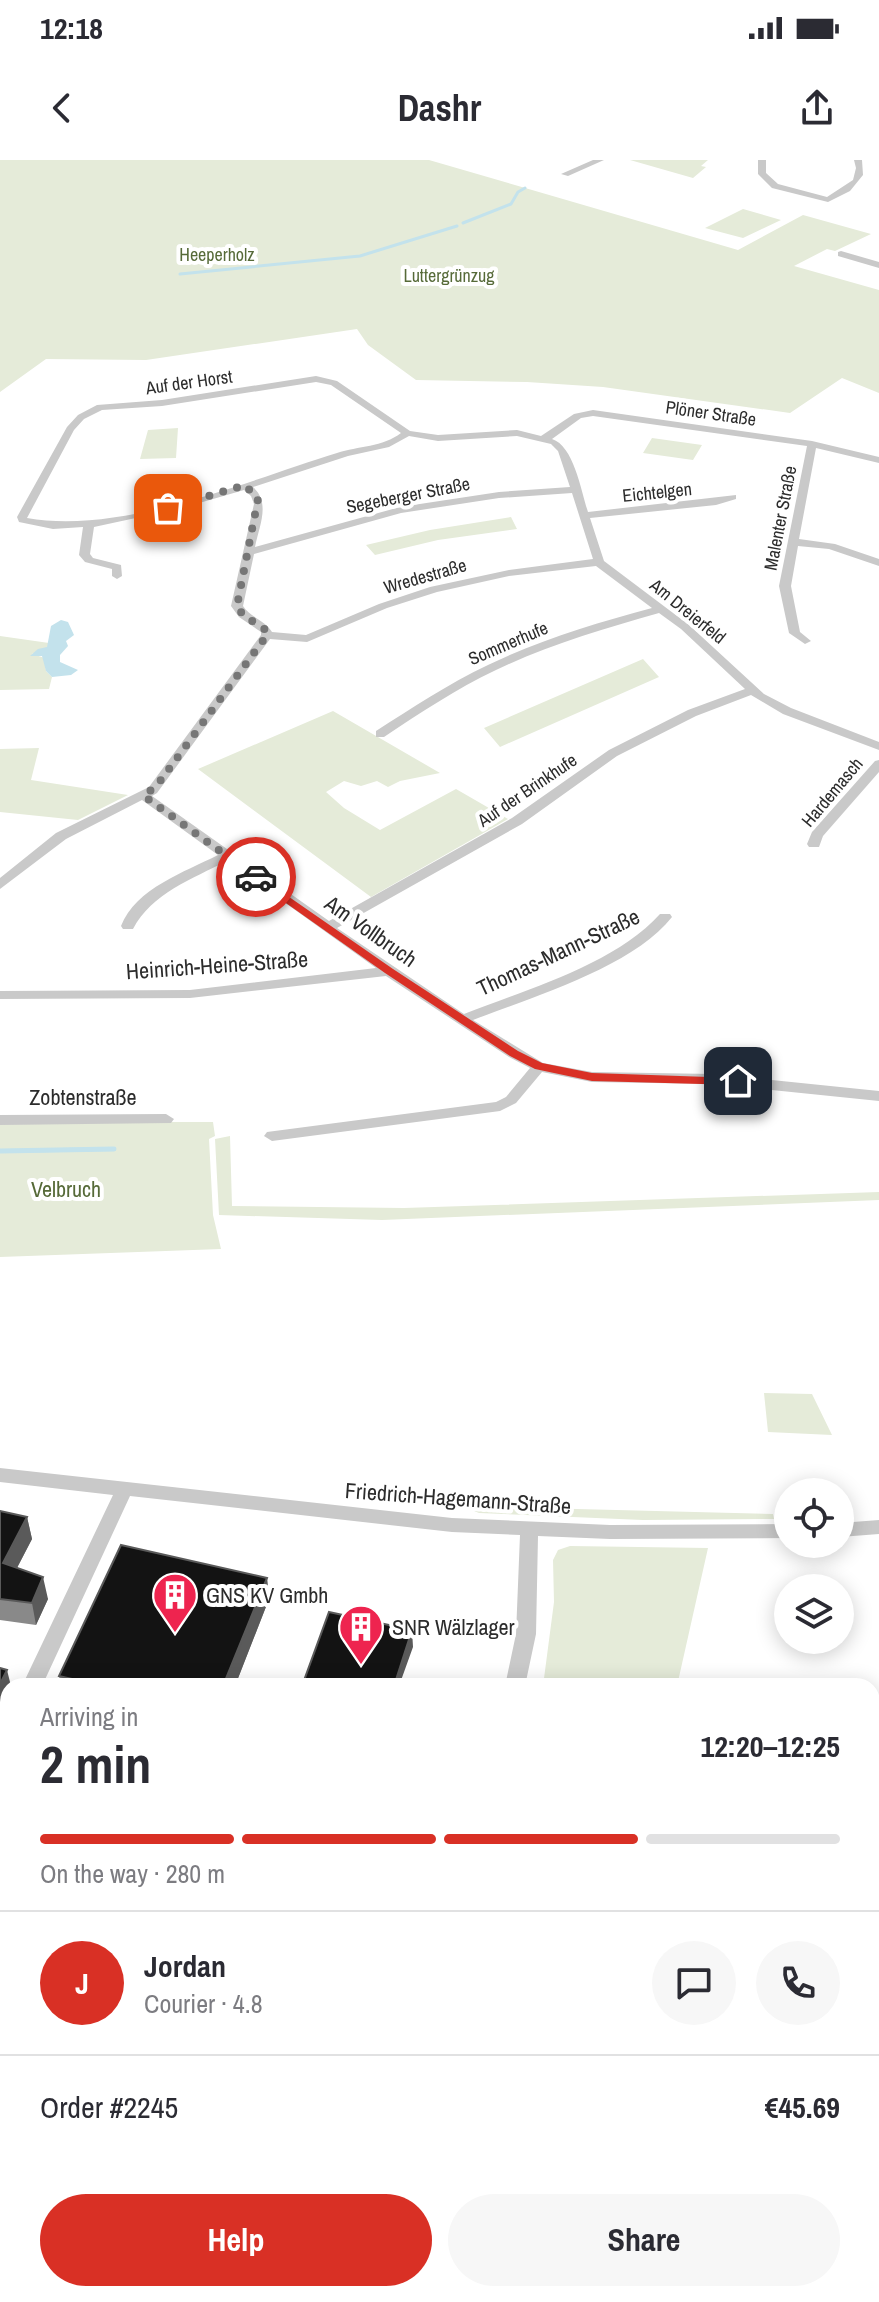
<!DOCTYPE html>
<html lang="en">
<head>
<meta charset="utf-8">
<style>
  :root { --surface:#fff; --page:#f7f7f7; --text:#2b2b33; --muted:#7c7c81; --line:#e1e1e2; --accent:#d93025 }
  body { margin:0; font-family:"Archivo Narrow",sans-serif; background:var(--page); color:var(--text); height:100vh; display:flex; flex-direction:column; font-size:30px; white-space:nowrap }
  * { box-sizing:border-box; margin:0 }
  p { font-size:26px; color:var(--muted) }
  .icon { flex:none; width:44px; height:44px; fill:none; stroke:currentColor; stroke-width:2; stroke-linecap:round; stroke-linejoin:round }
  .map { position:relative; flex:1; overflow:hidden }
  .details { position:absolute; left:0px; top:1518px; width:880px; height:624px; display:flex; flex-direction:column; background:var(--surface); border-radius:24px 24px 0 0; box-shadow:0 4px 20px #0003 }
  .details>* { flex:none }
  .fabs { position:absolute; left:774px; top:1318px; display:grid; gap:16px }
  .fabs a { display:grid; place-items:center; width:80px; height:80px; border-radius:50%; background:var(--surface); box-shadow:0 4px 20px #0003; font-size:40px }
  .pin { position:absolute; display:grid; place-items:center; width:68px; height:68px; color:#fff; margin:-34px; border-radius:16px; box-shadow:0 4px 12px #0006 }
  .courier { position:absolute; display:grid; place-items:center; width:80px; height:80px; margin:-40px; border:6px solid #d93025; border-radius:50%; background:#fff; color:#222; box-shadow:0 2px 10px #0007 }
  .headline em { font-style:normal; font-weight:700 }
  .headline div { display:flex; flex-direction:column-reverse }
  .headline { display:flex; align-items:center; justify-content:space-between; height:136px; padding:0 40px }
  h1 { font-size:52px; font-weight:700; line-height:60px }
  .bar { display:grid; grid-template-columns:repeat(4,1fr); gap:12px 8px; align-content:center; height:96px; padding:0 40px }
  .bar i { height:10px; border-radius:6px; background:var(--line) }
  .bar .current { background:var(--accent) }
  .bar p { grid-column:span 4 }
  .line { display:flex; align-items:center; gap:20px; padding:0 40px; border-top:2px solid var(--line) }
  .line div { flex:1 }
  .round { display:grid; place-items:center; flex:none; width:84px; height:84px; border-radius:42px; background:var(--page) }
  .button { display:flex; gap:16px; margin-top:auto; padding:16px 40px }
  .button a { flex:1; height:92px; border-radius:48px; background:var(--accent); color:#fff; font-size:32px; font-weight:700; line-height:92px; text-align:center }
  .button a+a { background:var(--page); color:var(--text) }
  .status { display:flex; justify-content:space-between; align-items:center; height:56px; padding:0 40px; background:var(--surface); direction:ltr }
  .status svg { height:22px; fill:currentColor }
  header { display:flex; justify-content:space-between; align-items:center; height:104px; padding:0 40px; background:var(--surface); font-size:36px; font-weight:700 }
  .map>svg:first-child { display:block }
  .green { fill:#e5ebd9 }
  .water { fill:#c3e2ec }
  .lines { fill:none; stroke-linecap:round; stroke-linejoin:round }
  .stream-far2 { stroke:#c3e2ec; stroke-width:3 }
  .stream-far1 { stroke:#c3e2ec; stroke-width:4 }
  .stream { stroke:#c3e2ec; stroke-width:5 }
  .minor { fill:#c9c9c9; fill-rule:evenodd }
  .wall { fill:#898989 }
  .shaded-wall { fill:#5a5a5a }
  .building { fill:#131313; stroke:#5a5a5a; stroke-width:2 }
  .route { fill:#d93025 }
  .done { stroke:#767676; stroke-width:8; stroke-dasharray:0 14.4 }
  .labels { text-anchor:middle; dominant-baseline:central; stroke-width:8; stroke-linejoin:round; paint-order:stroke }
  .far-park-label { font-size:18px; fill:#566a38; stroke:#fff }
  .far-street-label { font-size:18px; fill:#2c2c2c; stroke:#fff }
  .street-label { font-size:22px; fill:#2c2c2c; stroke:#fff }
  .park-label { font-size:22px; fill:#566a38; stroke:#fff }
  .poi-label { font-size:22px; fill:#2c2c2c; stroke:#fff; text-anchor:start }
</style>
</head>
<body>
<div class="status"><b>12:18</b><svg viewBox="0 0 49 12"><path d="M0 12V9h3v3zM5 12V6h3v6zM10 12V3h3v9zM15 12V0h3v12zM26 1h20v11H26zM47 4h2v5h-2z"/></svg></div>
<header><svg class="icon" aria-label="back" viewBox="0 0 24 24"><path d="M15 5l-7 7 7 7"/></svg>Dashr<svg class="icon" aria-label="share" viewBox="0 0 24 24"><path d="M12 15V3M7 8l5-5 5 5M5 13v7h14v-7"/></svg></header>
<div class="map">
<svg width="879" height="2142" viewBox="0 0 879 2142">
  <rect width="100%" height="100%" fill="#fff"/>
  <path class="green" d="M 0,0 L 429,0 L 738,90 L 803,55 L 871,74 L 835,91 L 827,89 L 794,106 L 879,130 L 879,233 L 842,218 L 790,253 L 603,227 L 527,222 L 416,220 L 368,185 L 357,169 L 146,200 L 46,199 L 0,232 Z
    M 630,0 L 708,0 L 701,6 L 706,7 L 693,18 Z
    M 743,49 L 781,60 L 743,78 L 705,68 Z
    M 178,268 L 176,298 L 140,299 L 148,270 Z
    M 652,278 L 702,285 L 693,300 L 643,293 Z
    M 511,357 L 517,369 L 438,380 L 375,395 L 366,385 L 430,370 Z
    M 0,476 L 49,483 L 47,488 L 32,494 L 45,498 L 46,511 L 52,517 L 49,529 L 0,530 Z
    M 643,499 L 659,517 L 500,587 L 484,568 Z
    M 333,551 L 440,613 L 400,621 L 388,627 L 377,621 L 361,626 L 344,621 L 326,632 L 344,648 L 380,670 L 456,629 L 508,659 L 371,737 L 198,609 Z
    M 39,588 L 31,620 L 128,635 L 78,660 L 0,652 L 0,589 Z
    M 0,962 L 213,962 L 215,976 L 209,979 L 213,1055 L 221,1089 L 0,1097 Z
    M 230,976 L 232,1046 L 404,1048 L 879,1032 L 879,1040 L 382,1060 L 219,1055 L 215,979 Z
    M 764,1233 L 812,1234 L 832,1275 L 768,1272 Z
    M 462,1346 L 773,1354 L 774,1359 L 643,1360 L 479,1353 Z
    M 570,1386 L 708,1388 L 677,1526 L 543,1526 L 554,1442 L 553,1400 L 558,1390 Z
    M 376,2134 L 540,2134 L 538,2142 L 374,2142 Z"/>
  <path class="water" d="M 61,460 L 68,462 L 74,475 L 66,481 L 68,486 L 60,495 L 60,502 L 78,510 L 71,515 L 52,517 L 46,511 L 42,496 L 30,496 L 38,489 L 47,487 L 51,466 Z"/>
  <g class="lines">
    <path class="stream-far2" d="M 463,63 L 511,44 L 518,32 L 525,28
      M 180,114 L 360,96 L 457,66"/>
    <path class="stream-far1" d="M 8,991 L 114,989"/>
    <path class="stream" d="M 0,991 L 114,989"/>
    <path class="minor" d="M 593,0 L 604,0 L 568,16 L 561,14 Z
      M 758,0 L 766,0 L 766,13 L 778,24 L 827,37 L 853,20 L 856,8 L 854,0 L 862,0 L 863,15 L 850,31 L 828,42 L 772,28 L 758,14 Z
      M 841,91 L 879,102 L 879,108 L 838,96 L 838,92 Z
      M 316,216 L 337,221 L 410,271 L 438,275 L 517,270 L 541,276 L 574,254 L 593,250 L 812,281 L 879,297 L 879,303 L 816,288 L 799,379 L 835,384 L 879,399 L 879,406 L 829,389 L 798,386 L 791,426 L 800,472 L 811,481 L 805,484 L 789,473 L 779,426 L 807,286 L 593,256 L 581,258 L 552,279 C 574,286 581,331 588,352 L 736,335 L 736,339 L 716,345 L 590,358 L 604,401 L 689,465 L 764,534 L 791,548 L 879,582 L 879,590 L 783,554 L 751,535 L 696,556 L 617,596 L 522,664 L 337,768 L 464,854 C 527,829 614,805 660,754 L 670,754 L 672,757 C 633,807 532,837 473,860 L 543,903 L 592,912 L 713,914 L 879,931 L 879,941 L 713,924 L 592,922 L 542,912 L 516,943 L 500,951 L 272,981 L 264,976 L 267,972 L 496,942 L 506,937 L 530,908 L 509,897 L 386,816 L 190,838 L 0,839 L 0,831 L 190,830 L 376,808 L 227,701 C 192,719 152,733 133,769 L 123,769 L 121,766 C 136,728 185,712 218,695 L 142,640 L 66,679 L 0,729 L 0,718 L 56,673 L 149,627 L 261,475 L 261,472 L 239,457 L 231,446 L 254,344 L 251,336 L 244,330 L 182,348 L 94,367 L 90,394 L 93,398 L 121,405 L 122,416 L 117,419 L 112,416 L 112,409 L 85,402 L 79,395 L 83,367 L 53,369 L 19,362 L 17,357 L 67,267 L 78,255 L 97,245 L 162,240 ZM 316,222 L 331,225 L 401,273 C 383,287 358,286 337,293 C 246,321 122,375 27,358 L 74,270 L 84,259 L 102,250 L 162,246 ZM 409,276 L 438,281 L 517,276 L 551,284 L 558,291 L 570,327 L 499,332 L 400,347 L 255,387 C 259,366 271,343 253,327 L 348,296 L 389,287 ZM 572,333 L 593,399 L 509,410 L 430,427 L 379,444 L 306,475 L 272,472 C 266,461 250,457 243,446 L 254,394 L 401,353 L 499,338 ZM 596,406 L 652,448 C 596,463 540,480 488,505 C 448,524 412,548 376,571 L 376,577 L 384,577 C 420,553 456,529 496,510 C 548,485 603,469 659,453 L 681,469 L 745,529 L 688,550 L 609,590 L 512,658 L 329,761 L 152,636 L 157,633 L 270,479 L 307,482 L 387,448 L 437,432 L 509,416 Z
      M 879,600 L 879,612 L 823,676 L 819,687 L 809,687 L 807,684 L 812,672 L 875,601 Z
      M 166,954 L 174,959 L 171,963 L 0,965 L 0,955 Z
      M 0,1308 L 452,1358 L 610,1365 L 788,1364 L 788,1378 L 610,1379 L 538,1376 L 536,1474 L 525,1526 L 505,1526 L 516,1474 L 520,1375 L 452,1372 L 130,1336 L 42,1526 L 22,1526 L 113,1335 L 0,1322 Z
      M 879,1360 L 879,1374 L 840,1377 L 840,1363 Z
      M 8,1567 L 8,1597 L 0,1602 L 0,1572 Z
      M 0,1604 L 8,1606 L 8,1624 L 0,1622 Z
      M 879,1698 L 879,1753 L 872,1756 L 872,1700 Z
      M 328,2134 L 352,2134 L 349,2142 L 325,2142 Z
      M 778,2134 L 802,2134 L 799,2142 L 775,2142 Z"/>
  </g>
  <path class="wall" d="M 0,1351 L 27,1357 L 32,1379 L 17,1408 L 48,1439 L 36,1465 L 0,1460 Z
    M 267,1418 L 269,1439 L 235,1526 L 61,1526 L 59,1516 Z
    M 0,1876 L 8,1878 L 8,2062 L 0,2060 Z"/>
  <path class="shaded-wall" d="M 27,1357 L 32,1379 L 8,1425 L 3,1403 Z
    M 43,1417 L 48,1439 L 36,1465 L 32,1443 Z
    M 267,1418 L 269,1439 L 235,1526 L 223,1526 Z
    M 412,1470 L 413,1487 L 399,1526 L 394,1526 Z
    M 7,1510 L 11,1526 L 8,1526 L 8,1540 L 0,1556 L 0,1524 Z
    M 263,2134 L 269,2134 L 266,2142 L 260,2142 Z"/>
  <path class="building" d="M 0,1351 L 27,1357 L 3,1403 L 43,1417 L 32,1443 L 0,1439 Z
    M 121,1385 L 267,1418 L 223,1526 L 102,1526 L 59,1516 Z
    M 329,1452 L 412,1470 L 394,1526 L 302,1526 Z
    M 0,1508 L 7,1510 L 0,1524 Z
    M 0,1876 L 8,1878 L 8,2050 L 0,2047 Z
    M 183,2134 L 263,2134 L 260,2142 L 180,2142 Z"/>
  <path class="route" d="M 256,714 L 393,809 L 518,891 L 542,903 L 592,913 L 738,918 L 744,921 L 738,925 L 592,921 L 535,909 L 510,896 L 385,813 L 252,719 L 251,717 Z"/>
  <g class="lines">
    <path class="done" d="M 168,348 L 245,325 L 258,339 L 237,446 L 243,455 L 266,470 L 267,475 L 158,624 L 144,636 L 256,717"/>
  </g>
  <defs>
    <g id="building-pin" transform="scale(2.3)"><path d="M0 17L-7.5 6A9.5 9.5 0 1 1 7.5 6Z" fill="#ee244f" stroke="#fff"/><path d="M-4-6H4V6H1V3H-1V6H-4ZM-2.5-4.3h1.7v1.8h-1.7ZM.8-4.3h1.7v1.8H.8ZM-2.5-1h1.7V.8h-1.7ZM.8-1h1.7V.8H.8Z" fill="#fff"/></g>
  </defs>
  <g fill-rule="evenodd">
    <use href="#building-pin" x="175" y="1435"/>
    <use href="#building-pin" x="361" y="1467"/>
  </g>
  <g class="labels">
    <g class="far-park-label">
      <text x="217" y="94">Heeperholz</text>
      <text x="449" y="115">Luttergrünzug</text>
    </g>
    <g class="far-street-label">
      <text transform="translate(189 222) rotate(-8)">Auf der Horst</text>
      <text transform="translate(711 253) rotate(8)">Plöner Straße</text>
      <text transform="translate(657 332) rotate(-6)">Eichtelgen</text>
      <text transform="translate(408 335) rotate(-11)">Segeberger Straße</text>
      <text transform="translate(780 358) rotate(-79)">Malenter Straße</text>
      <text transform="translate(425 416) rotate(-16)">Wredestraße</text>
      <text transform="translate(688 451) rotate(39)">Am Dreierfeld</text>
      <text transform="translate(508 483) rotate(-23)">Sommerhufe</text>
      <text transform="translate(527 630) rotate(-34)">Auf der Brinkhufe</text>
      <text transform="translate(832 632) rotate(-50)">Hardemasch</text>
    </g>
    <g class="street-label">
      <text transform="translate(371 771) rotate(35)">Am Vollbruch</text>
      <text transform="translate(558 792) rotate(-25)">Thomas-Mann-Straße</text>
      <text transform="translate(217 805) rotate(-4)">Heinrich-Heine-Straße</text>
      <text x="83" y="937">Zobtenstraße</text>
      <text transform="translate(458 1338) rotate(4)">Friedrich-Hagemann-Straße</text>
    </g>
    <g class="park-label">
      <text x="66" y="1029">Velbruch</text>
    </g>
    <g class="poi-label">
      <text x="206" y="1435">GNS KV Gmbh</text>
      <text x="392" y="1467">SNR Wälzlager</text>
    </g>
  </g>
</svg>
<div class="fabs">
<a><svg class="icon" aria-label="locate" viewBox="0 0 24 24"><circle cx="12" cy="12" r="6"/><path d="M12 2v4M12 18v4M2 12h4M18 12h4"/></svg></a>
<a><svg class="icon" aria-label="layers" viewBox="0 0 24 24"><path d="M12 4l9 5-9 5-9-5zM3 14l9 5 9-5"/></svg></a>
</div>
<div class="pin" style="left:168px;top:348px;background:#ea580c"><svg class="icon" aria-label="bag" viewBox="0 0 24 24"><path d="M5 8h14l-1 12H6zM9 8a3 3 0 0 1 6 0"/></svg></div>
<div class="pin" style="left:738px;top:921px;background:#1f2937"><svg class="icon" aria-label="home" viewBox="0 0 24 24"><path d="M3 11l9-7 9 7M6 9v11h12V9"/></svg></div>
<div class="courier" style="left:256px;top:717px"><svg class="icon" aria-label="car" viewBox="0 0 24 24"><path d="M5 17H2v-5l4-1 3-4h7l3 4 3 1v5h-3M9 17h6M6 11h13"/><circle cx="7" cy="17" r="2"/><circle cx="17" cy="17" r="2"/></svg></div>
<section class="details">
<div class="headline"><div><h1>2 min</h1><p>Arriving in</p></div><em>12:20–12:25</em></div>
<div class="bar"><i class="current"></i><i class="current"></i><i class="current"></i><i></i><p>On the way · 280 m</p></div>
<div class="line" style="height:144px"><b class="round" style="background:var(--accent);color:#fff">J</b><div><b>Jordan</b><p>Courier · 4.8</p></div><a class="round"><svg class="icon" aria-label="chat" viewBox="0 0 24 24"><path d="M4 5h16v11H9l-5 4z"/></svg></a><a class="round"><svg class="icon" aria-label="phone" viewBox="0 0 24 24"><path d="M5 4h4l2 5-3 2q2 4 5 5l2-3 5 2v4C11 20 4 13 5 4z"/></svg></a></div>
<div class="line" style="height:104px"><div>Order #2245</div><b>€45.69</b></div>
<div class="button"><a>Help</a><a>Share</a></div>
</section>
</div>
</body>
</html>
